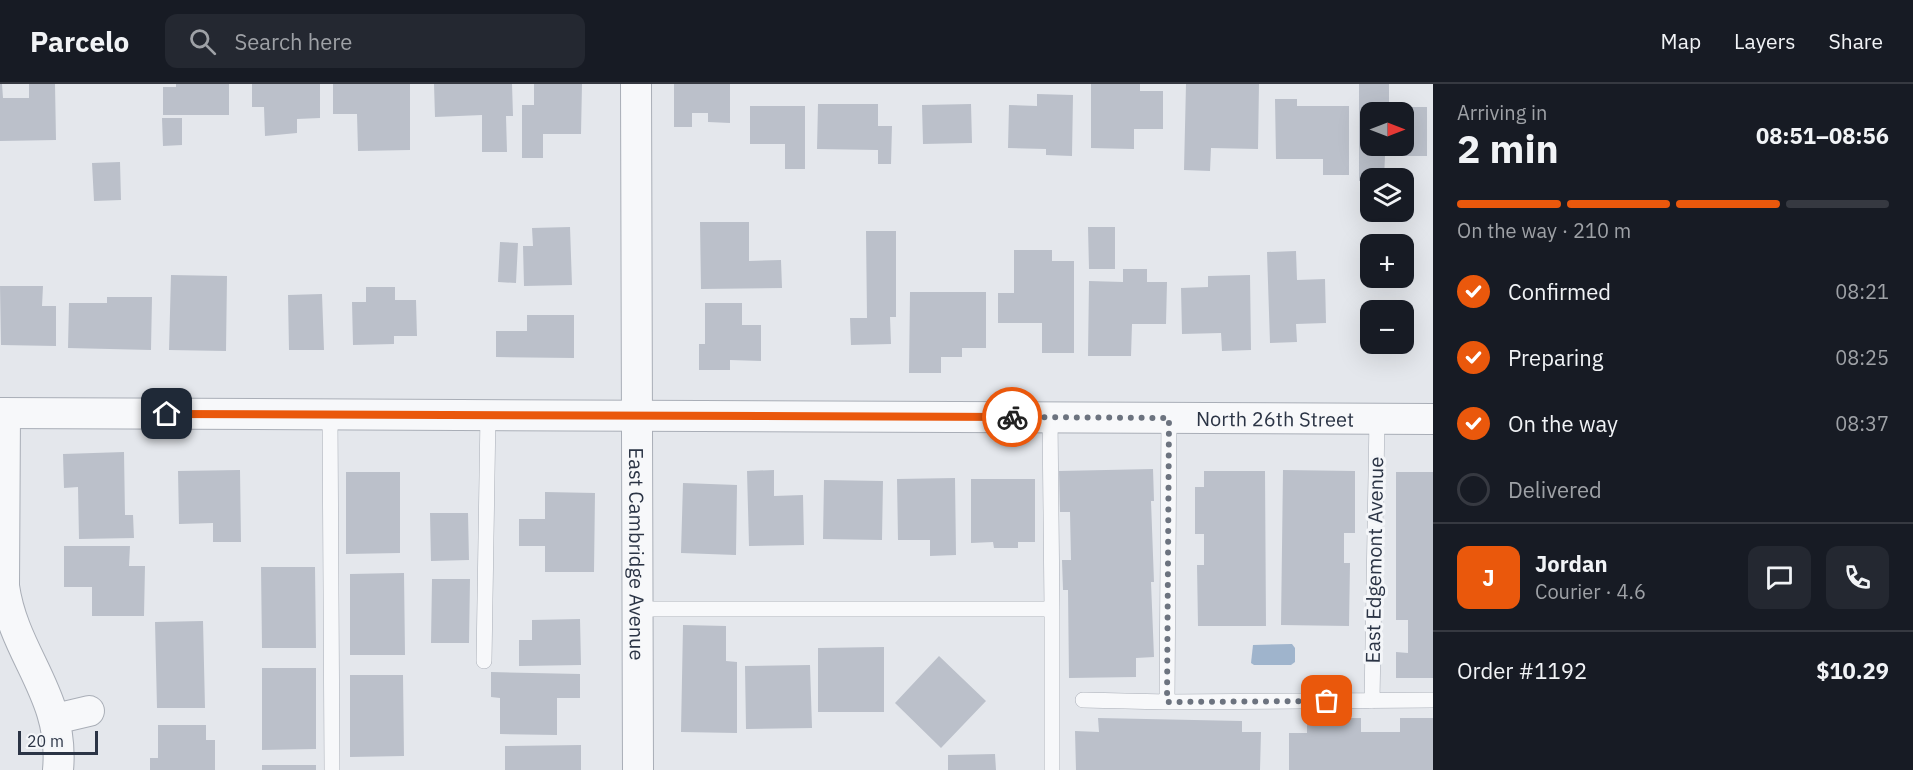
<!DOCTYPE html>
<html lang="en">
<head>
<meta charset="utf-8">
<style>
  :root { --surface:#171b24; --page:#242831; --text:#f1f3f6; --muted:#9ea1a6; --line:#363941; --accent:#ea580c }
  body { margin:0; font-family:"IBM Plex Sans",sans-serif; background:var(--page); color:var(--text); height:100vh; display:flex; flex-direction:column; font-size:22px; white-space:nowrap }
  * { box-sizing:border-box; margin:0 }
  p { font-size:20px; color:var(--muted) }
  .icon { flex:none; width:33px; height:33px; fill:none; stroke:currentColor; stroke-width:2; stroke-linecap:round; stroke-linejoin:round }
  .map { position:relative; flex:1; overflow:hidden }
  .panel { display:flex; flex-direction:column; background:var(--surface); width:480px }
  .panel>* { flex:none }
  .needle { width:39px; rotate:90deg }
  .fabs { position:absolute; left:1360px; top:18px; display:grid; gap:12px }
  .fabs a { display:grid; place-items:center; width:54px; height:54px; border-radius:12px; background:var(--surface); box-shadow:0 6px 24px #0002; font-size:30px }
  .scale { position:absolute; left:18px; bottom:15px; width:80px; box-sizing:border-box; padding-left:6px; border:3px solid #2b3445; border-top:0; font-size:16px; line-height:21px; white-space:nowrap; color:#2b3445; -webkit-text-stroke:4px #f4f6f9; paint-order:stroke }
  .pin { position:absolute; display:grid; place-items:center; width:51px; height:51px; color:#fff; margin:-26px; border-radius:12px; box-shadow:0 3px 9px #0006 }
  .courier { position:absolute; display:grid; place-items:center; width:60px; height:60px; margin:-30px; border:4px solid #ea580c; border-radius:50%; background:#fff; color:#222; box-shadow:0 2px 8px #0007 }
  .head em { font-style:normal; font-weight:700 }
  .head div { display:flex; flex-direction:column-reverse }
  .head { display:flex; align-items:center; justify-content:space-between; height:102px; padding:0 24px }
  h1 { font-size:39px; font-weight:700; line-height:45px }
  .bar { display:grid; grid-template-columns:repeat(4,1fr); gap:9px 6px; align-content:center; height:72px; padding:0 24px }
  .bar i { height:8px; border-radius:4px; background:var(--line) }
  .bar .selected { background:var(--accent) }
  .bar p { grid-column:span 4 }
  .line { display:flex; align-items:center; gap:15px; padding:0 24px; border-top:2px solid var(--line) }
  .line div { flex:1 }
  .round { display:grid; place-items:center; flex:none; width:63px; height:63px; border-radius:12px; background:var(--page) }
  ol { padding:0 24px; list-style:none }
  li { display:flex; align-items:center; gap:18px; height:66px }
  li p { margin-inline-start:auto }
  li .icon { padding:6px; border-radius:50%; background:var(--accent); color:#fff; stroke-width:4 }
  li:last-child { color:var(--muted) }
  li i { width:33px; height:33px; border:3px solid var(--line); border-radius:50% }
  header { display:flex; align-items:center; gap:36px; box-sizing:border-box; height:84px; padding:0 30px; background:var(--surface); border-bottom:2px solid var(--line) }
  header strong { font-size:28px }
  nav { display:flex; gap:33px; margin-inline-start:auto; font-size:21px }
  .search { width:420px; height:54px; background:var(--page); display:flex; align-items:center; gap:15px; box-sizing:border-box; padding:0 21px; border-radius:12px; color:var(--muted); font-size:22px }
  main { display:flex; flex:1; min-height:0 }
  .map>svg:first-child { display:block }
  .water { fill:#9fb4cc }
  .building { fill:#bbc0ca; fill-rule:evenodd }
  .lines { fill:none; stroke-linecap:round; stroke-linejoin:round }
  .service-casing { stroke:#a9aeb7; stroke-width:16 }
  .minor-casing { stroke:#a9aeb7; stroke-width:32 }
  .service { stroke:#f7f8fa; stroke-width:15 }
  .minor { stroke:#f7f8fa; stroke-width:30 }
  .done { stroke:#6c737f; stroke-width:6; stroke-dasharray:0 10.8 }
  .route { stroke:#ea580c; stroke-width:8 }
  .labels { text-anchor:middle; dominant-baseline:central; stroke-width:6; stroke-linejoin:round; paint-order:stroke }
  .street-label { font-size:20px; fill:#2b3445; stroke:#f4f6f9 }
</style>
</head>
<body>
<header>
<strong>Parcelo</strong>
<div class="search"><svg class="icon" aria-label="search" viewBox="0 0 24 24"><circle cx="10" cy="10" r="6"/><path d="M15 15l6 6"/></svg>Search here</div>
<nav><a>Map</a><a>Layers</a><a>Share</a></nav>
</header>
<main>
<div class="map">
<svg width="1433" height="686" viewBox="0 0 1433 686">
  <rect width="100%" height="100%" fill="#e4e7ec"/>
  <path class="water" d="M 1292,560 L 1295,564 L 1295,578 L 1291,581 L 1254,581 L 1251,579 L 1253,561 Z"/>
  <path class="building" d="M 0,0 L 2,0 L 3,14 L 29,14 L 29,0 L 55,0 L 56,56 L 0,57 Z
    M 176,0 L 229,0 L 229,31 L 163,31 L 163,3 L 176,3 Z
    M 252,0 L 320,0 L 320,34 L 297,35 L 297,49 L 265,52 L 264,23 L 252,23 Z
    M 333,0 L 410,0 L 410,66 L 358,67 L 357,30 L 333,30 Z
    M 434,0 L 512,0 L 513,32 L 506,32 L 507,68 L 482,68 L 482,31 L 435,33 Z
    M 534,0 L 582,0 L 581,50 L 543,50 L 543,74 L 522,74 L 522,21 L 534,21 Z
    M 674,0 L 730,0 L 730,39 L 708,38 L 708,29 L 692,29 L 692,43 L 674,43 Z
    M 1091,0 L 1140,0 L 1140,7 L 1163,7 L 1163,45 L 1134,45 L 1134,65 L 1091,64 Z
    M 1186,0 L 1259,0 L 1258,65 L 1211,64 L 1210,87 L 1184,86 Z
    M 1359,0 L 1389,0 L 1389,23 L 1427,23 L 1427,72 L 1385,72 L 1384,94 L 1359,97 ZM 1371,28 L 1404,28 L 1404,62 L 1371,62 Z
    M 1037,10 L 1073,11 L 1072,72 L 1046,71 L 1046,65 L 1008,64 L 1009,21 L 1037,22 Z
    M 1275,15 L 1297,15 L 1297,22 L 1349,22 L 1349,91 L 1323,91 L 1323,75 L 1276,75 Z
    M 818,20 L 878,20 L 878,42 L 892,42 L 891,80 L 878,80 L 878,66 L 817,65 Z
    M 971,20 L 972,59 L 923,60 L 922,21 Z
    M 750,22 L 805,22 L 805,85 L 785,85 L 785,60 L 750,60 Z
    M 162,34 L 182,34 L 182,61 L 163,62 Z
    M 120,78 L 121,116 L 94,117 L 92,79 Z
    M 700,138 L 749,138 L 749,177 L 781,176 L 782,204 L 701,205 Z
    M 570,143 L 572,201 L 524,202 L 523,162 L 533,162 L 532,144 Z
    M 1088,143 L 1115,143 L 1115,185 L 1089,185 Z
    M 866,147 L 896,147 L 896,233 L 890,233 L 891,260 L 851,261 L 850,234 L 867,234 Z
    M 500,158 L 518,159 L 516,199 L 498,198 Z
    M 1014,166 L 1052,166 L 1052,177 L 1074,177 L 1074,269 L 1042,269 L 1042,239 L 998,239 L 998,209 L 1014,209 Z
    M 1296,167 L 1297,196 L 1325,195 L 1326,239 L 1296,240 L 1297,258 L 1270,259 L 1267,168 Z
    M 1123,185 L 1147,185 L 1147,198 L 1167,198 L 1166,240 L 1132,240 L 1131,272 L 1088,272 L 1089,197 L 1123,198 Z
    M 171,191 L 227,192 L 226,267 L 169,266 Z
    M 1250,191 L 1251,266 L 1222,267 L 1221,249 L 1182,250 L 1181,204 L 1208,203 L 1208,192 Z
    M 0,202 L 43,202 L 42,222 L 56,222 L 56,262 L 1,261 Z
    M 366,203 L 395,203 L 395,216 L 416,216 L 417,252 L 394,252 L 394,260 L 353,261 L 352,218 L 366,218 Z
    M 910,208 L 986,208 L 986,264 L 962,264 L 962,273 L 941,273 L 941,289 L 909,289 Z
    M 322,210 L 324,266 L 289,266 L 288,211 Z
    M 107,213 L 152,213 L 151,266 L 68,264 L 69,219 L 107,219 Z
    M 705,219 L 742,219 L 742,241 L 761,241 L 761,277 L 730,276 L 730,286 L 699,286 L 699,260 L 705,260 Z
    M 527,231 L 574,231 L 574,274 L 496,273 L 496,247 L 527,247 Z
    M 124,368 L 125,431 L 133,431 L 134,454 L 79,455 L 78,403 L 64,404 L 63,370 Z
    M 1153,385 L 1154,417 L 1151,417 L 1154,498 L 1151,498 L 1154,573 L 1136,574 L 1136,593 L 1069,594 L 1068,506 L 1063,506 L 1062,476 L 1071,476 L 1070,428 L 1060,428 L 1059,387 Z
    M 240,386 L 241,458 L 213,458 L 213,439 L 179,440 L 178,387 Z
    M 774,386 L 774,412 L 803,411 L 804,461 L 749,462 L 747,387 Z
    M 1283,386 L 1355,387 L 1355,449 L 1344,449 L 1344,479 L 1350,479 L 1349,542 L 1281,541 Z
    M 1204,387 L 1265,387 L 1266,542 L 1198,542 L 1197,481 L 1204,481 L 1204,450 L 1195,450 L 1195,403 L 1204,403 Z
    M 346,388 L 400,388 L 400,469 L 346,470 Z
    M 1396,388 L 1433,388 L 1433,594 L 1396,594 L 1396,568 L 1408,569 L 1408,536 L 1396,536 Z
    M 955,394 L 956,471 L 930,472 L 930,456 L 898,456 L 897,395 Z
    M 971,395 L 1035,395 L 1035,458 L 1018,458 L 1018,464 L 994,464 L 993,458 L 971,459 Z
    M 824,396 L 883,397 L 882,456 L 823,455 Z
    M 683,399 L 737,401 L 736,471 L 681,469 Z
    M 545,408 L 595,409 L 594,488 L 545,488 L 545,462 L 519,462 L 519,435 L 545,435 Z
    M 430,429 L 468,429 L 469,476 L 431,477 Z
    M 64,462 L 130,462 L 129,482 L 145,482 L 144,532 L 92,532 L 92,503 L 64,503 Z
    M 261,483 L 315,483 L 316,564 L 262,564 Z
    M 404,489 L 405,571 L 350,571 L 350,490 Z
    M 432,495 L 470,495 L 469,559 L 431,559 Z
    M 580,535 L 581,581 L 519,582 L 519,556 L 532,556 L 532,536 Z
    M 203,537 L 205,624 L 157,624 L 155,538 Z
    M 683,541 L 726,542 L 726,577 L 737,578 L 737,649 L 681,648 Z
    M 884,563 L 884,628 L 818,628 L 818,564 Z
    M 939,572 L 986,617 L 941,664 L 895,619 Z
    M 810,581 L 812,644 L 746,645 L 745,582 Z
    M 262,584 L 316,584 L 316,665 L 262,666 Z
    M 491,588 L 580,590 L 580,614 L 557,614 L 557,651 L 500,650 L 500,614 L 491,613 Z
    M 350,591 L 403,591 L 404,672 L 350,673 Z
    M 1098,634 L 1242,637 L 1242,648 L 1261,648 L 1260,686 L 1076,686 L 1075,647 L 1099,648 Z
    M 1307,634 L 1361,634 L 1361,648 L 1400,648 L 1400,634 L 1433,634 L 1433,686 L 1289,686 L 1289,649 L 1307,649 Z
    M 158,641 L 206,641 L 206,656 L 215,656 L 215,686 L 150,686 L 150,674 L 158,674 Z
    M 581,661 L 581,686 L 505,686 L 505,662 Z
    M 995,670 L 996,686 L 948,686 L 948,671 Z
    M 262,681 L 316,681 L 316,686 L 262,686 Z"/>
  <g class="lines">
    <g class="service-casing">
      <path id="service" d="M 330,330 L 332,686
        M 636,525 L 1052,525 L 1050,333
        M 1052,525 L 1052,686
        M 484,577 L 488,330
        M 1083,616 L 1167,618 L 1433,616
        M 1372,617 L 1377,335
        M 1167,618 L 1169,334"/>
    </g>
    <g class="minor-casing">
      <g id="minor">
        <path id="s1" d="M 636,0 L 638,686"/>
        <path id="s2" d="M 0,329 L 1433,335"/>
        <path d="M 5,329 L 4,502 C 14,572 65,611 58,686"/>
        <path d="M 55,635 L 89,627"/>
      </g>
    </g>
    <use href="#service" class="service"/>
    <use href="#minor" class="minor"/>
  </g>
  <g class="lines">
    <path class="done" d="M 1012,333 L 1169,334 L 1167,618 L 1327,617"/>
    <path class="route" d="M 167,330 L 1012,333"/>
  </g>
  <g class="labels">
    <g class="street-label">
      <text stroke="none"><textPath href="#s2" startOffset="1275">North 26th Street</textPath></text>
      <text stroke="none"><textPath href="#s1" startOffset="470">East Cambridge Avenue</textPath></text>
      <text transform="translate(1374 476) rotate(-89)">East Edgemont Avenue</text>
    </g>
  </g>
</svg>
<div class="fabs">
<a><svg class="needle" viewBox="-14 -14 28 28"><path d="M0-13l5 13h-10z" fill="#e53935"/><path d="M0 13l5-13h-10z" fill="#9ea1a6"/></svg></a>
<a><svg class="icon" aria-label="layers" viewBox="0 0 24 24"><path d="M12 4l9 5-9 5-9-5zM3 14l9 5 9-5"/></svg></a>
<a>+</a>
<a>−</a>
</div>
<div class="scale">20 m</div>
<div class="pin" style="left:1327px;top:617px;background:#ea580c"><svg class="icon" aria-label="bag" viewBox="0 0 24 24"><path d="M5 8h14l-1 12H6zM9 8a3 3 0 0 1 6 0"/></svg></div>
<div class="pin" style="left:167px;top:330px;background:#1f2937"><svg class="icon" aria-label="home" viewBox="0 0 24 24"><path d="M3 11l9-7 9 7M6 9v11h12V9"/></svg></div>
<div class="courier" style="left:1012px;top:333px"><svg class="icon" aria-label="bike" viewBox="0 0 24 24"><circle cx="6" cy="16" r="4"/><circle cx="18" cy="16" r="4"/><path d="M6 16l4-8h5l3 8M10 8l3 8H6M13 5h3"/></svg></div>
</div>
<section class="panel">
<div class="head"><div><h1>2 min</h1><p>Arriving in</p></div><em>08:51–08:56</em></div>
<div class="bar"><i class="selected"></i><i class="selected"></i><i class="selected"></i><i></i><p>On the way · 210 m</p></div>
<ol>
<li><svg class="icon" aria-label="check" viewBox="0 0 24 24"><path d="M5 12l5 5 9-10"/></svg>Confirmed<p>08:21</p></li>
<li><svg class="icon" aria-label="check" viewBox="0 0 24 24"><path d="M5 12l5 5 9-10"/></svg>Preparing<p>08:25</p></li>
<li><svg class="icon" aria-label="check" viewBox="0 0 24 24"><path d="M5 12l5 5 9-10"/></svg>On the way<p>08:37</p></li>
<li><i></i>Delivered</li>
</ol>
<div class="line" style="height:108px"><b class="round" style="background:var(--accent);color:#fff">J</b><div><b>Jordan</b><p>Courier · 4.6</p></div><a class="round"><svg class="icon" aria-label="chat" viewBox="0 0 24 24"><path d="M4 5h16v11H9l-5 4z"/></svg></a><a class="round"><svg class="icon" aria-label="phone" viewBox="0 0 24 24"><path d="M5 4h4l2 5-3 2q2 4 5 5l2-3 5 2v4C11 20 4 13 5 4z"/></svg></a></div>
<div class="line" style="height:78px"><div>Order #1192</div><b>$10.29</b></div>
</section>
</main>
</body>
</html>
